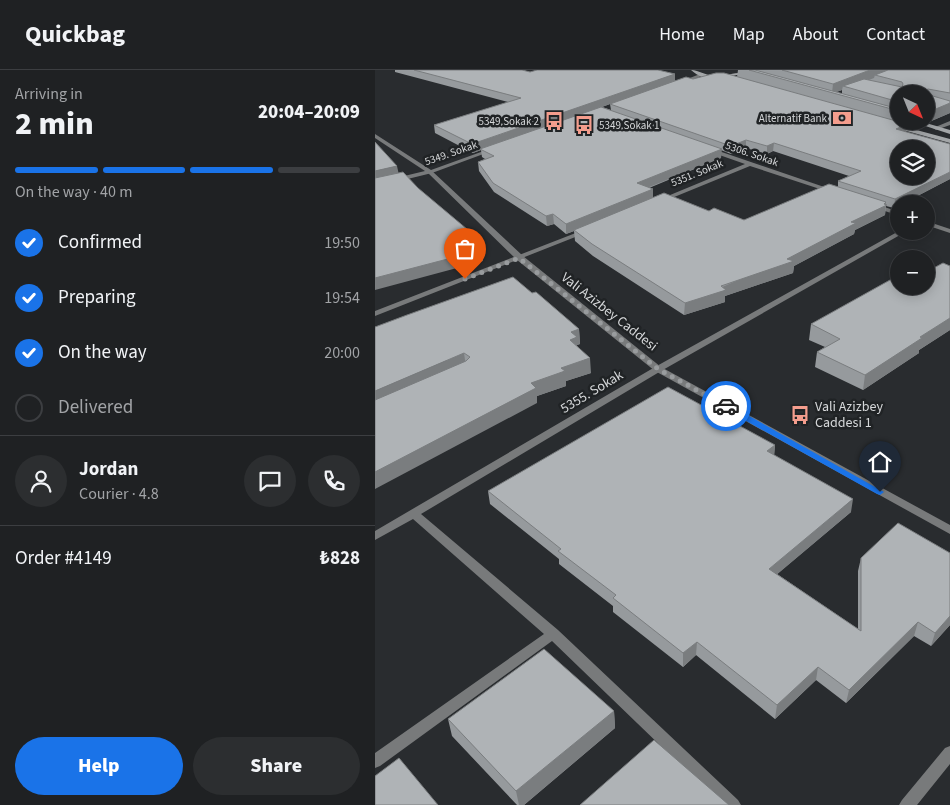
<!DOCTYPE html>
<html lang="en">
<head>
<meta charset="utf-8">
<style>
  :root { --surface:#1f2123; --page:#2c2e30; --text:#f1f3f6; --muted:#a1a3a6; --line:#3c3e41; --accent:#1a73e8 }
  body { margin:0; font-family:"Source Sans 3",sans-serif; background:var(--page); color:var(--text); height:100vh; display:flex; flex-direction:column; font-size:19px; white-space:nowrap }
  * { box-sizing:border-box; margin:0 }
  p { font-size:16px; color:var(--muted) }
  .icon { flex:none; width:28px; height:28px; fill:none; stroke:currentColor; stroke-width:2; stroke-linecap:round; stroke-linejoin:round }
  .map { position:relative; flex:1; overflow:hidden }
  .sheet { display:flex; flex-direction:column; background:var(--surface); width:375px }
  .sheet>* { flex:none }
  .needle { width:32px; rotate:137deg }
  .tools { position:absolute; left:515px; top:15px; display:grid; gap:10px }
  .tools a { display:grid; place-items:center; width:45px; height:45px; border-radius:50%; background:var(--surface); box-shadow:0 2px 12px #0003,0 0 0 1px var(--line); font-size:25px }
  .pin { position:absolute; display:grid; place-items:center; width:42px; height:42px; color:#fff; margin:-51px -21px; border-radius:50% 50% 50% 0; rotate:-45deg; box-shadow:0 0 5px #0007 }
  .pin .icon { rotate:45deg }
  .courier { position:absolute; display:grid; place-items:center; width:50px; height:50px; margin:-25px; border:4px solid #1a73e8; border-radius:50%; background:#fff; color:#222; box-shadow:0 1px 6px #0007 }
  .headline em { font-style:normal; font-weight:800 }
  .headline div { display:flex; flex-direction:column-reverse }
  .headline { display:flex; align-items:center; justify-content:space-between; height:85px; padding:0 15px }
  h1 { font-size:32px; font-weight:800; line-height:38px }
  .bar { display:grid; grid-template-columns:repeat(4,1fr); gap:8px 5px; align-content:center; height:60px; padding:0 15px }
  .bar i { height:6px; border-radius:4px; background:var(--line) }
  .bar .on { background:var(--accent) }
  .bar p { grid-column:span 4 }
  .line { display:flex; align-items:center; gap:12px; padding:0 15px; border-top:1px solid var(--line) }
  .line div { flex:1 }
  .round { display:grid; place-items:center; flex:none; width:52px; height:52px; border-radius:26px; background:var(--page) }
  ol { padding:0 15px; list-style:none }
  li { display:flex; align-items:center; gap:15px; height:55px }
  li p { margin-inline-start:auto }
  li .icon { padding:5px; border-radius:50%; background:var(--accent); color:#fff; stroke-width:4 }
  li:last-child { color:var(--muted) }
  li i { width:28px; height:28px; border:2px solid var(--line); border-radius:50% }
  .cta { display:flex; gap:10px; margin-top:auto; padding:10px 15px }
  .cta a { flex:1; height:58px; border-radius:30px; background:var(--accent); color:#fff; font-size:20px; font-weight:800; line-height:58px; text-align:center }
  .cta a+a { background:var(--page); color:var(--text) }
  header { display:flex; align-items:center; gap:30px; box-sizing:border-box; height:70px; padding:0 25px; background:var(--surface); border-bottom:1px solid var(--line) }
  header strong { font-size:24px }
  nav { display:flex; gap:28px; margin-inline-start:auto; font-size:18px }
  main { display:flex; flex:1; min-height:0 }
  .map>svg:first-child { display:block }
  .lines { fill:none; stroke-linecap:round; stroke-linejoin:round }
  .minor { fill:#787a7b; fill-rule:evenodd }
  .tertiary { fill:#787a7b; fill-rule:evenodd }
  .secondary { fill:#a3a6a8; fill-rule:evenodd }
  .wall { fill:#969a9d; fill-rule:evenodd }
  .shaded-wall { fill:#7a7d7f }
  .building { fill:#afb3b6; stroke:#7a7d7f; fill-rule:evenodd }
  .route { fill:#1a73e8 }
  .done { stroke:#999c9e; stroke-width:5; stroke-dasharray:0 9 }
  .labels { text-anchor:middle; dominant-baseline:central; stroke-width:5; stroke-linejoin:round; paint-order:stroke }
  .far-poi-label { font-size:11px; fill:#d6d8da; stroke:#202325; text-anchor:end }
  .far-street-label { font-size:11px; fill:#d6d8da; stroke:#202325 }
  .street-label { font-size:14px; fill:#d6d8da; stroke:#202325 }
  .poi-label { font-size:14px; fill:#d6d8da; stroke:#202325; text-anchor:start }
</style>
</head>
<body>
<header>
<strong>Quickbag</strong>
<nav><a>Home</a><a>Map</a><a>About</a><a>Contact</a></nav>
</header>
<main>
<section class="sheet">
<div class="headline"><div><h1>2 min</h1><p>Arriving in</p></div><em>20:04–20:09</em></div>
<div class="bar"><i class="on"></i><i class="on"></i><i class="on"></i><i></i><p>On the way · 40 m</p></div>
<ol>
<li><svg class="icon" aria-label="check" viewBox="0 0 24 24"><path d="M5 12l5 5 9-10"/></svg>Confirmed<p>19:50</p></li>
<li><svg class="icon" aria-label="check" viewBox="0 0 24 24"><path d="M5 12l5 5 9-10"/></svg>Preparing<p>19:54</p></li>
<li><svg class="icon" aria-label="check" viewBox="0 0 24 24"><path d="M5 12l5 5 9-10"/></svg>On the way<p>20:00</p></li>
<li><i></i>Delivered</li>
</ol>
<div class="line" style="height:90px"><a class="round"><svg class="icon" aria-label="person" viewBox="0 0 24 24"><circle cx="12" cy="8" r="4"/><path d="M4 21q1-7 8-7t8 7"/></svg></a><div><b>Jordan</b><p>Courier · 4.8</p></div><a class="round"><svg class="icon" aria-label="chat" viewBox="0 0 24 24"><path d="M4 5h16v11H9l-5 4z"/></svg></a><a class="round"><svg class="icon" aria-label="phone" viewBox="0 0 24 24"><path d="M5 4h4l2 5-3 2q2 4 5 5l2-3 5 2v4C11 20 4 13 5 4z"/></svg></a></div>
<div class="line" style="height:65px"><div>Order #4149</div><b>₺828</b></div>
<div class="cta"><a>Help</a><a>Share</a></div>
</section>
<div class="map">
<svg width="575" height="735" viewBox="0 0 575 735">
  <rect width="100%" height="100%" fill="#292c2f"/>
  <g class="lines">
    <path class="minor" d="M 325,4 L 329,5 L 306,14 L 302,13 Z
      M 575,51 L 575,55 L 561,60 L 558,58 Z
      M 0,64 L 56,100 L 117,78 L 122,79 L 57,103 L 0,117 L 0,113 L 50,101 L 0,68 Z
      M 335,78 L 458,120 L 459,121 L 454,122 L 375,96 L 287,132 L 283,132 L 283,130 L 370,94 L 333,81 L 333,79 Z
      M 498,133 L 524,142 L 524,146 L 496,136 L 496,134 Z
      M 551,151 L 575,159 L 575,163 L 551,155 Z
      M 211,159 L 213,160 L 213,162 L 0,246 L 0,241 Z
      M 524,161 L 532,161 L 286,301 L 46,444 L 183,560 L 363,730 L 366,735 L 347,735 L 177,571 L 5,696 L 0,698 L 0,683 L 169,564 L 38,449 L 0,470 L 0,461 L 280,297 Z"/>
    <path class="tertiary" d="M 53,101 L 57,101 L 148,186 L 286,297 L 575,455 L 575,464 L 280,301 L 142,190 L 53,103 Z
      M 575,676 L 575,694 L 542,735 L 524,735 L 527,730 L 570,678 Z"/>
    <path class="secondary" d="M 316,0 C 324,0 331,6 340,6 C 354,6 363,0 376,4 L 374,5 C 354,1 337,19 316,0 Z
      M 535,51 L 544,51 L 575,60 L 575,64 Z
      M 519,54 L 575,69 L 575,73 L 517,57 L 516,56 Z"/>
  </g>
  <path class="wall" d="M 20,0 L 147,0 L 155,2 L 300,11 L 318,9 L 362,7 L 363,0 L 575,0 L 575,43 L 554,52 L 551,51 L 551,24 L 524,24 L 524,51 L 546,51 L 545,56 L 542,58 L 532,55 L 531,62 L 575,74 L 575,109 L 527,134 L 524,134 L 519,138 L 511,136 L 510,145 L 480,160 L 479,164 L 419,196 L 418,203 L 350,226 L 350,232 L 309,245 L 218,186 L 200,171 L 199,161 L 191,164 L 179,154 L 172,156 L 119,122 L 104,101 L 103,92 L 110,89 L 107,87 L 106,80 L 98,83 L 60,63 L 59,55 L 133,32 L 20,2 ZM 467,20 L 467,24 L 461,22 ZM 235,34 L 236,40 L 227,37 ZM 371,78 L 392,84 L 398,81 L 474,106 L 463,111 L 463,117 L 369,150 L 334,141 L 278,127 L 274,118 L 346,88 L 346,80 L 356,84 Z
    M 575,196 L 575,260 L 544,280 L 544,283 L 488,320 L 440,297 L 442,282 L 450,277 L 434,270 L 436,254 L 555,200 Z
    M 0,257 L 204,259 L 205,274 L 202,275 L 202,276 L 216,303 L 191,311 L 191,316 L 162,326 L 162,333 Z
    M 400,375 L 399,385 L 476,442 L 402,504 L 483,559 L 483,501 L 486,488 L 575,483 L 575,555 L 556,576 L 539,566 L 471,633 L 441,610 L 400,649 L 321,585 L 308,597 L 238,542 L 238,536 L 184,494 L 184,489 L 115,434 L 113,421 Z
    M 239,641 L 240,658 L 149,735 L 142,735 L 77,666 L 73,649 Z"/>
  <path class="shaded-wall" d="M 495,0 L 521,0 L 500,5 L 499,8 L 473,18 L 468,16 L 467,20 L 459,23 L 457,23 L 458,14 Z
    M 300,4 L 300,12 L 235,34 L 108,80 L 105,79 L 106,80 L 98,83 L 97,74 Z
    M 575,33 L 575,43 L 554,52 L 556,41 Z
    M 543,51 L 546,51 L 545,56 L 542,58 Z
    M 532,54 L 531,62 L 521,59 Z
    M 371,70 L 371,78 L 356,84 L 356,76 Z
    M 399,73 L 398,81 L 392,84 L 392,76 Z
    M 347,79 L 346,88 L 262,122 L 262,113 Z
    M 22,96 L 24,105 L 0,111 L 0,101 Z
    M 575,102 L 575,109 L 527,134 L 524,134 L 524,136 L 519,138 L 520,129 Z
    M 278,119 L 278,129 L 199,160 L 199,161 L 191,164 L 191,154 Z
    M 511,132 L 510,145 L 480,160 L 479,164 L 419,196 L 418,203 L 350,226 L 350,232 L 309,245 L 310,233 L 412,189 L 476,152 Z
    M 178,144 L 179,154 L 172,156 L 171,146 Z
    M 105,170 L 108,191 L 0,220 L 0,208 Z
    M 575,248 L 575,260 L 544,280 L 544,283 L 488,320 L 490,305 L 545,267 Z
    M 204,259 L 205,274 L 202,275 L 203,282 L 195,270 L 196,262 Z
    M 89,283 L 91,297 L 0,337 L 0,321 Z
    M 215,288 L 216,303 L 191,311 L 191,316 L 162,326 L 162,333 L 0,419 L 0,402 L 156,313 L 186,298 Z
    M 400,375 L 399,388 L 392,381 Z
    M 478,429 L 476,442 L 393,512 L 394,499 Z
    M 575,546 L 575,555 L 556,576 L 560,563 Z
    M 543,552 L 539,566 L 471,633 L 474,620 Z
    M 322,572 L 321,585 L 308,597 L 308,583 Z
    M 443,597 L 441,610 L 400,649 L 402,635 Z
    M 239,641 L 240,658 L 149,735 L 144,735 L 141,721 Z"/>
  <path class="building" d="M 39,0 L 147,0 L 155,2 L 162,0 L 283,0 L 300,4 L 97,74 L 59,55 L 146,28 Z
    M 374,0 L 380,0 L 524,39 L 524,41 Z
    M 407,0 L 495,0 L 458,14 Z
    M 513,0 L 575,0 L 575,23 L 553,19 L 551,20 L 551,24 L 575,31 L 575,33 L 556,41 L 551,40 L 551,24 L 524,24 L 524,32 L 468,16 L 489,9 L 527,17 L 528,14 L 527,12 L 500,5 Z
    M 341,3 L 349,3 L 532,54 L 521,59 L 575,74 L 575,102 L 520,129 L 463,111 L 486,101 L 399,73 L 392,76 L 371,70 L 356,76 L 235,34 L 311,7 L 318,9 ZM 524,79 L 551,79 L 551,106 L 524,106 Z
    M 226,37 L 347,79 L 262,113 L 278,119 L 191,154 L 178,144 L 171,146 L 118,113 L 103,92 L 119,86 L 105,79 Z
    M 0,72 L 22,96 L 0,101 Z
    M 28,102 L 43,118 L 105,170 L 98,172 L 107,180 L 0,208 L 0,108 Z
    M 454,114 L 511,132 L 509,134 L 512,135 L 476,152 L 481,153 L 412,189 L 419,191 L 346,216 L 351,220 L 310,233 L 217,174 L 199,160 L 289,123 L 334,141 L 339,138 L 369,150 Z
    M 568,193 L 575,196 L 575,248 L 545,267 L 547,268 L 490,305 L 442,282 L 465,269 L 436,254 L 524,205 L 524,216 L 551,216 L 551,199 L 555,200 Z
    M 138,207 L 157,223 L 161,222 L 204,259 L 196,262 L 202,267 L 195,270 L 215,288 L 186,298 L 190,301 L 156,313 L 161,318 L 0,402 L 0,330 L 91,291 L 95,287 L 89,283 L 0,321 L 0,257 L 32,245 Z
    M 293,317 L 400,375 L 392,381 L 478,429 L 394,499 L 486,561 L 486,488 L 523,453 L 575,483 L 575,546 L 560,563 L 543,552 L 474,620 L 443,597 L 402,635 L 322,572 L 308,583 L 238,528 L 241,525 L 183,481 L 186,479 L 113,421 Z
    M 169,579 L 239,641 L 141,721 L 73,649 Z
    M 279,670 L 354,735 L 205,735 Z
    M 24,688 L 63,735 L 0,735 L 0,706 Z"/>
  <path class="route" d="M 348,334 L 353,334 L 509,422 L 505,425 L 502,424 L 348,338 Z"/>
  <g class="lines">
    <path class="done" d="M 90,209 L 144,188 L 283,299 L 351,336"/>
  </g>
  <defs>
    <g id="bank-bare" transform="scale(1.5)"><path d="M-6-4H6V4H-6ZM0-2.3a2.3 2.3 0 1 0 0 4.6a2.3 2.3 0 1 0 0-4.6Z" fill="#f49d8d" stroke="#202325" stroke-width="2.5" paint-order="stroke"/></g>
    <g id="bus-bare" transform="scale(1.5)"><path d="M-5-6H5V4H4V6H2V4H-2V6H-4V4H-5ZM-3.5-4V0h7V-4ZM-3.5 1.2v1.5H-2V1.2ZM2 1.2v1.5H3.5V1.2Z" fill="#f49d8d" stroke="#202325" stroke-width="2.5" paint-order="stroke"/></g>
  </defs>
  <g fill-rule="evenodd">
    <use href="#bank-bare" x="467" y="48"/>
    <use href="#bus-bare" x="179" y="51"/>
    <use href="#bus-bare" x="209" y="55"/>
    <use href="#bus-bare" x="425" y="345"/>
  </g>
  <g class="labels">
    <g class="far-poi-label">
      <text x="452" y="48">Alternatif Bank</text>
      <text x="164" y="51">5349.Sokak 2</text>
      <text x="224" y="55" text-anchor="start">5349.Sokak 1</text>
    </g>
    <g class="far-street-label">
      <text transform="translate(76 83) rotate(-19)">5349. Sokak</text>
      <text transform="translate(377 84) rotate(19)">5306. Sokak</text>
      <text transform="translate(322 103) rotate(-22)">5351. Sokak</text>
    </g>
    <g class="street-label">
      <text transform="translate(234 242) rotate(38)">Vali Azizbey Caddesi</text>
      <text transform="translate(217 322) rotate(-31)">5355. Sokak</text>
    </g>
    <g class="poi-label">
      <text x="440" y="337">Vali Azizbey<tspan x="440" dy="16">Caddesi 1</tspan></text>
    </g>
  </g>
</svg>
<div class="tools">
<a><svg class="needle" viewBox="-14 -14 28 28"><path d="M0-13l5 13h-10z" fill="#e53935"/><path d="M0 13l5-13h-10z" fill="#a1a3a6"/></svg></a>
<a><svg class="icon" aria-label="layers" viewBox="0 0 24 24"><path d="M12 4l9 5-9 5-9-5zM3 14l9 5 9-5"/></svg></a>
<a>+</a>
<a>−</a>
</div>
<div class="pin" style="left:90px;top:209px;background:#ea580c"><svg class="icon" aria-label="bag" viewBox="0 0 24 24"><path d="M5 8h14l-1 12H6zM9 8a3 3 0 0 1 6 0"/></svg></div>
<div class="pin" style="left:505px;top:422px;background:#1f2937"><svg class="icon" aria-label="home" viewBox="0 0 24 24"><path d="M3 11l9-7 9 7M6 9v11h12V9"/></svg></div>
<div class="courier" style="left:351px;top:336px"><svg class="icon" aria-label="car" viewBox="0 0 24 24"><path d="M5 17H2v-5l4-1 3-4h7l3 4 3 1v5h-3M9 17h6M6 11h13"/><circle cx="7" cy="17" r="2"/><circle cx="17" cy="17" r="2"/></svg></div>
</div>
</main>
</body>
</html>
